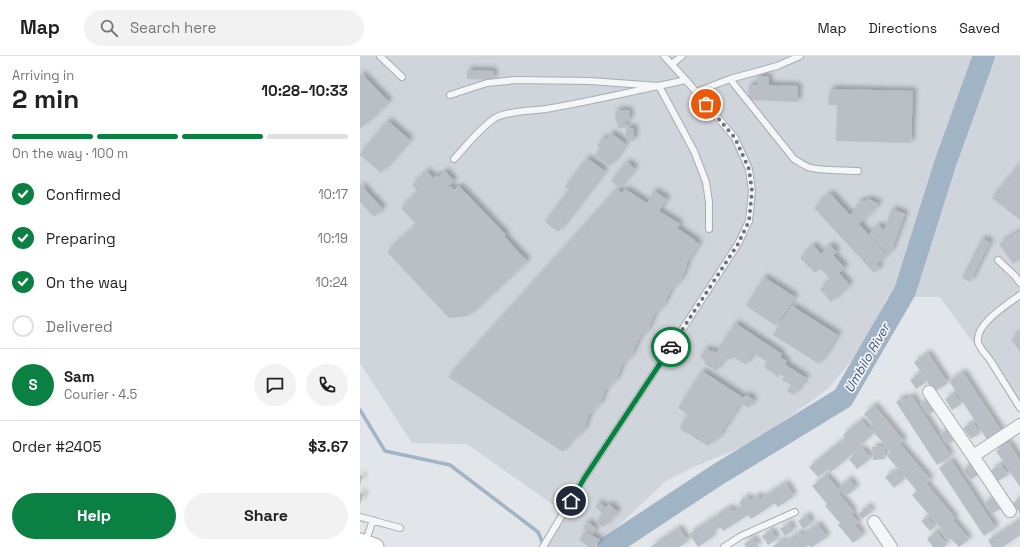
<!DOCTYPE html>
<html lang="en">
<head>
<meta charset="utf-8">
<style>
  :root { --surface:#fff; --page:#f2f2f2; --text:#222; --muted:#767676; --line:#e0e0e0; --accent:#0b8043 }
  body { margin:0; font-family:"Space Grotesk",sans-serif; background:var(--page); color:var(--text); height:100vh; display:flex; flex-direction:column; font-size:15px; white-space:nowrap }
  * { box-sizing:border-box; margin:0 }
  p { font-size:13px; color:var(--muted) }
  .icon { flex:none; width:22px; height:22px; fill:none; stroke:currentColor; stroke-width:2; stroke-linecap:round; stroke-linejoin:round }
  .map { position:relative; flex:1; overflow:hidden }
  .details { display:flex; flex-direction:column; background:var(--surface); width:360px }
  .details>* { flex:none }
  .pin { position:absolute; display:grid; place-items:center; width:34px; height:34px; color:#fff; margin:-17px; border:2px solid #fff; border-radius:50%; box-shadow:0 1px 4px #0007 }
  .courier { position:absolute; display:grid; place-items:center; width:40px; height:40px; margin:-20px; border:3px solid #0b8043; border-radius:50%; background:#fff; color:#222; box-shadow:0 1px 5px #0007 }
  .overview em { font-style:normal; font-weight:800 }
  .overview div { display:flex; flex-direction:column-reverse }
  .overview { display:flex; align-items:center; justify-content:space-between; height:68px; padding:0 12px }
  h1 { font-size:26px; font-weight:800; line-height:30px }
  .bar { display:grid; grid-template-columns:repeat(4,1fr); gap:6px 4px; align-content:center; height:48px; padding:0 12px }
  .bar i { height:5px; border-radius:3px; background:var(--line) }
  .bar .current { background:var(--accent) }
  .bar p { grid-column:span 4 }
  .line { display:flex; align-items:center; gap:10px; padding:0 12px; border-top:1px solid var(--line) }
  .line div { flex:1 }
  .round { display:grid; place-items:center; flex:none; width:42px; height:42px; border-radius:21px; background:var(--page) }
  ol { padding:0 12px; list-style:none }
  li { display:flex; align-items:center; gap:12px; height:44px }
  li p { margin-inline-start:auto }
  li .icon { padding:4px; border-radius:50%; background:var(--accent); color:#fff; stroke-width:4 }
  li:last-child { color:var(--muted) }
  li i { width:22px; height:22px; border:2px solid var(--line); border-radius:50% }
  .action { display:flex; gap:8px; margin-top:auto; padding:8px 12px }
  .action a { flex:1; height:46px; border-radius:24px; background:var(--accent); color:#fff; font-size:16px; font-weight:800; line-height:46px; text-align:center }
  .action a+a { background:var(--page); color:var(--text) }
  header { display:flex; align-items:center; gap:24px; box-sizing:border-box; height:56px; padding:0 20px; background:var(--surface); border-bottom:1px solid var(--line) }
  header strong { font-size:19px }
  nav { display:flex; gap:22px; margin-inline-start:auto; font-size:14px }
  .search { width:280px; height:36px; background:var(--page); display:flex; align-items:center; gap:10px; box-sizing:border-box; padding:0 14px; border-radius:22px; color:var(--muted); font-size:15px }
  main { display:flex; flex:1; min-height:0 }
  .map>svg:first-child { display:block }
  .built { fill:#d0d4db }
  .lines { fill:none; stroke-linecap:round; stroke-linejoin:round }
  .stream { stroke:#a1b4c5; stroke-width:3.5 }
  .river { stroke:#a1b4c5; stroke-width:22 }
  .building { fill:#babfc5; filter:url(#shadow) }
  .lane-casing { stroke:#a8acb3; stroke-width:8 }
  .street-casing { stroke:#a8acb3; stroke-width:14 }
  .secondary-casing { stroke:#a8acb3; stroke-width:19 }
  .lane { stroke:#f4f6f8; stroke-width:6 }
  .street { stroke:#f4f6f8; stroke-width:12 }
  .secondary { stroke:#fff; stroke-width:17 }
  .done { stroke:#6c727a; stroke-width:4; stroke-dasharray:0 7.2 }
  .route { stroke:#0b8043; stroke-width:5 }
  .labels { text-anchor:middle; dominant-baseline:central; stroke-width:3.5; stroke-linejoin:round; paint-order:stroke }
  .water-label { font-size:13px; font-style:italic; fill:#3a546f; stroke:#f2f4f7 }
</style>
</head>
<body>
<header>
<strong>Map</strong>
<div class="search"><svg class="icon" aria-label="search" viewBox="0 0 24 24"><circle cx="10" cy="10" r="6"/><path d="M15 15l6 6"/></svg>Search here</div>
<nav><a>Map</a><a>Directions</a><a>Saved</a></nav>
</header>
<main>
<section class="details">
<div class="overview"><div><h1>2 min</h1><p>Arriving in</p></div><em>10:28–10:33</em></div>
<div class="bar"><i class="current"></i><i class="current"></i><i class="current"></i><i></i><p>On the way · 100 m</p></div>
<ol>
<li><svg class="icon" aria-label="check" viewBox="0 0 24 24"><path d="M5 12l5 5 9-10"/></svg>Confirmed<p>10:17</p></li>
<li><svg class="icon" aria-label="check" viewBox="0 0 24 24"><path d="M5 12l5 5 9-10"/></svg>Preparing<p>10:19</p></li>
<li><svg class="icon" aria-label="check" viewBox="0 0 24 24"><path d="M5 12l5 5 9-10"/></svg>On the way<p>10:24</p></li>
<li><i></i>Delivered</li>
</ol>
<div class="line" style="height:72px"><b class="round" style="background:var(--accent);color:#fff">S</b><div><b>Sam</b><p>Courier · 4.5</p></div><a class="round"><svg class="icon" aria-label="chat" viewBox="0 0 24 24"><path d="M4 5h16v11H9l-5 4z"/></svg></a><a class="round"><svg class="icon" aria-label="phone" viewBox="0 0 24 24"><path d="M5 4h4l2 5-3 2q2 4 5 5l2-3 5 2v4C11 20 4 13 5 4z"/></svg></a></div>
<div class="line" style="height:52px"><div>Order #2405</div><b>$3.67</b></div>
<div class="action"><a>Help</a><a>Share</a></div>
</section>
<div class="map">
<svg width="660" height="491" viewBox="0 0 660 491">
  <defs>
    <filter id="shadow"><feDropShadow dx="3.5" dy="-3.5" stdDeviation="2" flood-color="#0004"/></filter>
  </defs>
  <rect width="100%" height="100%" fill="#e2e5e9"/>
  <path class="built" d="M 0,0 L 660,0 L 660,352 L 580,241 L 527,241 L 510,282 L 468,333 L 394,386 L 336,410 L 306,425 L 241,486 L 238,491 L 184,491 L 205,457 L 107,388 L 52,387 L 0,307 Z"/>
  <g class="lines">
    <path class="stream" d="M 0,354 L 25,395 L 90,409 L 178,476 L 184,490"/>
    <path class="river" d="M 248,491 L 357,419 L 483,342 L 545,235 L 586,105 L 624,0"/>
  </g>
  <path class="building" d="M 107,14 L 134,15 L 133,24 L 107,23 Z
    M 0,17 L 1,19 L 2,18 L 29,46 L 0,73 Z
    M 397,20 L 409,21 L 409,29 L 438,30 L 438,46 L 388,44 L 389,29 L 397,29 Z
    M 472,33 L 553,35 L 551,87 L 476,85 L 477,49 L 468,49 L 469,36 Z
    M 269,54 L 270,65 L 265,65 L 266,72 L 258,72 L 257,66 L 256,66 L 255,55 Z
    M 28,65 L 50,84 L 21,117 L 0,99 L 0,98 Z
    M 266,72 L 274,72 L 274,85 L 266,85 Z
    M 251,77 L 266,88 L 250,110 L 235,99 L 240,92 L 237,90 L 243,82 L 246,84 Z
    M 227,102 L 245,115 L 198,176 L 185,166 L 209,134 L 205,131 Z
    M 267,106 L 275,113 L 259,132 L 251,125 Z
    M 660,107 L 660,164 L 632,142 Z
    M 67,115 L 73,122 L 76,119 L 78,121 L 85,115 L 94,125 L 88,131 L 89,132 L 91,130 L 94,134 L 99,130 L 146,179 L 144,180 L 167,205 L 108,260 L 89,262 L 27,196 L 57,169 L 41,152 L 58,136 L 52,129 Z
    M 0,128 L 23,153 L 14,161 L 0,146 Z
    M 257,133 L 262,137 L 265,133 L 287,147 L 294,135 L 307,143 L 299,155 L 320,168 L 317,172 L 335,184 L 335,185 L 339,188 L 326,208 L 327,209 L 321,224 L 310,235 L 304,249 L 294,259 L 288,274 L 278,284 L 272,299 L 262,309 L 256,324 L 245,334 L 240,348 L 229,358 L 224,374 L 212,385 L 211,384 L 203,396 L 88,321 Z
    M 470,137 L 490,159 L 498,152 L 495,150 L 502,144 L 504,146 L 508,143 L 518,147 L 517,151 L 499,168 L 527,199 L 517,208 L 520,212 L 514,217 L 454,152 Z
    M 532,153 L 545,158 L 531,196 L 528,198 L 509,178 L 519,169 L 524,174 Z
    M 660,175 L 660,203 L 653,208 L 639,188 Z
    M 622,183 L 630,186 L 610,226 L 602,222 Z
    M 453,189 L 461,198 L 470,189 L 477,196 L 473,199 L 485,212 L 479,217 L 490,229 L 471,246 L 460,233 L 471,224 L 460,212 L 455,217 L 440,202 Z
    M 404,221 L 435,241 L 416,270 L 386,250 Z
    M 432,250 L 478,279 L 459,308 L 413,279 Z
    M 375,267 L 422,298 L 420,301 L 427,305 L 425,308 L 446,322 L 434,339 L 427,335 L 431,329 L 422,324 L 424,320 L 420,318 L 418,321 L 404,311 L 407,306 L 393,297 L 386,309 L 374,301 L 373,303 L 372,302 L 369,304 L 367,302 L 365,306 L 363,304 L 356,315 L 344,307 L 345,305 L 340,301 L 346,292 L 351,296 L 352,294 L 356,297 Z
    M 660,277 L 660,296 L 651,283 Z
    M 568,297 L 588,327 L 574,336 L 554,306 Z
    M 342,315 L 384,342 L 386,339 L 394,344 L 389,352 L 381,347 L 361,377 L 362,378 L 348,390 L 320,373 L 323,365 L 328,358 L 318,352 Z
    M 603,316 L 642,376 L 628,385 L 589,325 Z
    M 560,317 L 566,326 L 556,333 L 550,324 Z
    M 594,337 L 601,348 L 592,354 L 585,343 Z
    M 552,340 L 591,400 L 577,409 L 536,346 L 543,341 L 545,344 Z
    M 569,342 L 576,354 L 567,359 L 560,348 Z
    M 514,349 L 544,385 L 540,388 L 571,424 L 566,427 L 595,462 L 593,464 L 609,483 L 599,491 L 590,482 L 587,484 L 580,475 L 582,474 L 552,439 L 557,435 L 527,400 L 531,396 L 509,371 L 513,368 L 504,358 Z
    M 501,364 L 513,378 L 496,393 L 497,394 L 471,416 L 468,413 L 458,421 L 449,411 L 485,382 L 483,379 Z
    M 613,366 L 620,377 L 611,383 L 603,372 Z
    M 589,372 L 596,383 L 587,389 L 580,378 Z
    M 644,385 L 646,388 L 649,387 L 660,404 L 660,431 L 636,395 L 639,393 L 637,390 Z
    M 524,390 L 525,403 L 513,404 L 512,391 Z
    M 502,392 L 511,402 L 497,413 L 489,403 Z
    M 591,404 L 636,472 L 624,480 L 579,412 Z
    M 612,407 L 619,418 L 610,424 L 603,414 Z
    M 641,408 L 648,419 L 638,425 L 631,414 Z
    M 537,414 L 544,423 L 534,432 L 525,421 L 530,417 L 532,418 Z
    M 0,419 L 3,420 L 0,429 Z
    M 466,419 L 481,436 L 479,438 L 494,456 L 491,458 L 499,466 L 495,469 L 503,479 L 493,487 L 478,469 L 480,467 L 465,450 L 467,448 L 452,430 Z
    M 489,423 L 496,432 L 486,440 L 479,431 Z
    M 426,427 L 434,440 L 418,451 L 415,447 L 391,463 L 388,459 L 363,475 L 360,471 L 351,477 L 354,480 L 338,491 L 329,478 L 370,451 L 373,456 L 382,450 L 379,446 L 387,440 L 390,445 L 398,439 L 400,443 Z
    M 0,436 L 4,438 L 0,449 Z
    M 634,441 L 641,452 L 632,458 L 624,447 Z
    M 660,442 L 660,458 L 653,447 Z
    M 239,447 L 245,452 L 249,448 L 258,456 L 243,471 L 236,466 L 243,458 L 235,450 Z
    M 508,450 L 512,455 L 502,463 L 498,458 Z
    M 447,459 L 452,467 L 443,473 L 438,465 Z
    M 566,461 L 575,471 L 570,475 L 561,465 Z
    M 660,463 L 660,479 L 643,491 L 632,491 L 628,484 L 654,468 L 654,467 Z
    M 227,466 L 236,472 L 233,478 L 223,472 Z
    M 429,467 L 434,474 L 425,480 L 420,473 Z
    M 458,468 L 467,481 L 452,491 L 450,491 L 449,489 L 446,491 L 412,491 L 422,484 L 424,487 L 440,476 L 442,479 Z
    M 319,472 L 328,485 L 319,491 L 290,491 Z
    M 411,474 L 417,483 L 408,489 L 402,480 Z
    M 225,475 L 240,484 L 235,491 L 229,491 L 219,484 Z
    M 576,475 L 587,488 L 584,491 L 573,491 L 567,483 Z
    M 393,482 L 399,491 L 386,491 L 384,488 Z"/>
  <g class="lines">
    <g class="lane-casing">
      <path id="lane" d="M 20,0 L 42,21
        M 312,8 L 322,0
        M 370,23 L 434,103 C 439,106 443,109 448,111 C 459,115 485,114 498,115
        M 336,36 L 370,23 L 417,10 L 440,0
        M 90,39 L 127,27 L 156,24 L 230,25 L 299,30 L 334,95 L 346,126 L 349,146 L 349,173
        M 94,103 C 106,90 120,72 135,62 C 147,55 171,55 186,53 C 233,45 279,34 326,24
        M 638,204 L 655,220 L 660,227
        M 660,239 C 648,248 615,268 618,286 C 620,294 628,300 632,307 C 641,322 651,337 660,352
        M 0,461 L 40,472
        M 5,487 L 13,464
        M 183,491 L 225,421 L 305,300 L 378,188 L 389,165 L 392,135 L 389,113 L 375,82 L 326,24 L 304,0
        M 364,491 L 381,480 L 435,456"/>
    </g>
    <g class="street-casing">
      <path id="street" d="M 569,336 L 613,400 L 650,455
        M 613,400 L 660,369
        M 514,466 L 531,491"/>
    </g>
    <g class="secondary-casing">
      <path id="secondary" d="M 0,486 L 15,491"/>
    </g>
    <use href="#lane" class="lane"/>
    <use href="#street" class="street"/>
    <use href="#secondary" class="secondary"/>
  </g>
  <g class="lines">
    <path class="done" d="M 311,291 L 378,188 L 389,165 L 392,135 L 389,113 L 375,82 L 346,48"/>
    <path class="route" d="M 211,445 L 225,421 L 311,291"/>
  </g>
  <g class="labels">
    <g class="water-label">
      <text transform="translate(507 302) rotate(-60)">Umbilo River</text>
    </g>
  </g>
</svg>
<div class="pin" style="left:346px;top:48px;background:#ea580c"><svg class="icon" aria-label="bag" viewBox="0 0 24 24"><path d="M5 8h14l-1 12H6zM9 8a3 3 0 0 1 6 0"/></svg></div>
<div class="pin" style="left:211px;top:445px;background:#1f2937"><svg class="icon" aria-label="home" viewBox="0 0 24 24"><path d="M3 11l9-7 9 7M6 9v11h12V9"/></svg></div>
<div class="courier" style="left:311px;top:291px"><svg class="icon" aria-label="car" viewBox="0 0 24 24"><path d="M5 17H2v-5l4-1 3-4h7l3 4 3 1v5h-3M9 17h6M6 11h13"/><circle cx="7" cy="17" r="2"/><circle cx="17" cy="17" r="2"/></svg></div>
</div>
</main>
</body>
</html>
